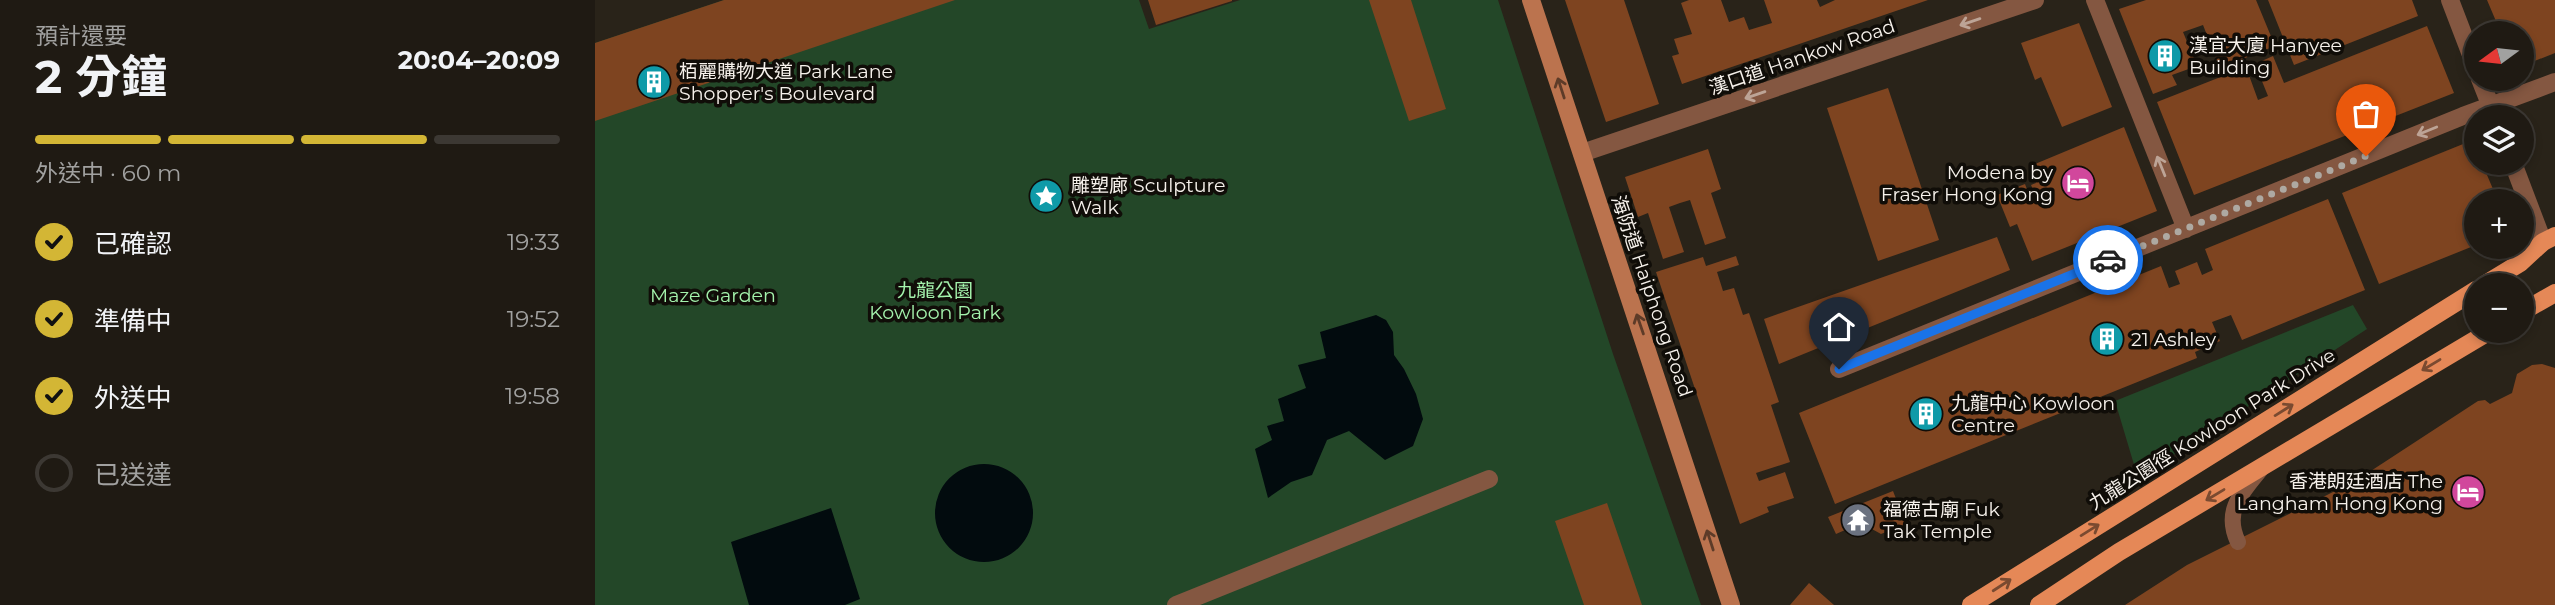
<!DOCTYPE html>
<html lang="zh-TW">
<head>
<meta charset="utf-8">
<style>
  :root { --surface:#1f1a13; --page:#2c2721; --text:#f1f3f6; --muted:#a1a1a0; --line:#3c3833; --accent:#d3b635 }
  body { margin:0; font-family:Montserrat,"Noto Sans TC",sans-serif; background:var(--page); color:var(--text); height:100vh; display:flex; flex-direction:column; font-size:26px; white-space:nowrap }
  * { box-sizing:border-box; margin:0 }
  p { font-size:23px; color:var(--muted) }
  .icon { flex:none; width:38px; height:38px; fill:none; stroke:currentColor; stroke-width:2; stroke-linecap:round; stroke-linejoin:round }
  .map { position:relative; flex:1; overflow:hidden }
  .side { display:flex; flex-direction:column; background:var(--surface); width:595px }
  .side>* { flex:none }
  .needle { width:46px; rotate:255deg }
  .tools { position:absolute; left:1869px; top:21px; display:grid; gap:14px }
  .tools a { display:grid; place-items:center; width:70px; height:70px; border-radius:50%; background:var(--surface); box-shadow:0 4px 10px #0003,0 0 0 2px var(--line); font-size:35px }
  .pin { position:absolute; display:grid; place-items:center; width:60px; height:60px; color:#fff; margin:-72px -30px; border-radius:50% 50% 50% 0; rotate:-45deg; box-shadow:0 0 7px #0007 }
  .pin .icon { rotate:45deg }
  .courier { position:absolute; display:grid; place-items:center; width:70px; height:70px; margin:-35px; border:5px solid #1a73e8; border-radius:50%; background:#fff; color:#222; box-shadow:0 2px 9px #0007 }
  .summary em { font-style:normal; font-weight:700 }
  .summary div { display:flex; flex-direction:column-reverse }
  .summary { display:flex; align-items:center; justify-content:space-between; height:119px; padding:0 35px }
  h1 { font-size:46px; font-weight:700; line-height:52px }
  .bar { display:grid; grid-template-columns:repeat(4,1fr); gap:10px 7px; align-content:center; height:84px; padding:0 35px }
  .bar i { height:9px; border-radius:5px; background:var(--line) }
  .bar .selected { background:var(--accent) }
  .bar p { grid-column:span 4 }
  ol { padding:0 35px; list-style:none }
  li { display:flex; align-items:center; gap:21px; height:77px }
  li p { margin-inline-start:auto }
  li .icon { padding:7px; border-radius:50%; background:var(--accent); color:#111; stroke-width:4 }
  li:last-child { color:var(--muted) }
  li i { width:38px; height:38px; border:4px solid var(--line); border-radius:50% }
  main { display:flex; flex:1; min-height:0 }
  .map>svg:first-child { display:block }
  .green { fill:#234728 }
  .water { fill:#020b0e }
  .building { fill:#7e4420 }
  .lines { fill:none; stroke-linecap:round; stroke-linejoin:round }
  .lane { stroke:#845741; stroke-width:16 }
  .street { stroke:#845741; stroke-width:18 }
  .secondary { stroke:#bb734e; stroke-width:18 }
  .primary { stroke:#e58857; stroke-width:18 }
  .oneway { stroke:#bda496 }
  .oneway2 { stroke:#5d3b28 }
  .oneway3 { stroke:#7a4a30 }
  .done { stroke:#aea9a2; stroke-width:7; stroke-dasharray:0 12.6 }
  .route { stroke:#1a73e8; stroke-width:9 }
  .labels { text-anchor:middle; dominant-baseline:central; stroke-width:7; stroke-linejoin:round; paint-order:stroke }
  .poi-label { font-size:19px; fill:#f6f1eb; stroke:#100d08; text-anchor:start }
  .street-label { font-size:19px; fill:#f6f1eb; stroke:#100d08 }
  .park-label { font-size:19px; fill:#a4f3ac; stroke:#100d08 }
</style>
</head>
<body>
<main>
<section class="side">
<div class="summary"><div><h1>2 分鐘</h1><p>預計還要</p></div><em>20:04–20:09</em></div>
<div class="bar"><i class="selected"></i><i class="selected"></i><i class="selected"></i><i></i><p>外送中 · 60 m</p></div>
<ol>
<li><svg class="icon" aria-label="check" viewBox="0 0 24 24"><path d="M5 12l5 5 9-10"/></svg>已確認<p>19:33</p></li>
<li><svg class="icon" aria-label="check" viewBox="0 0 24 24"><path d="M5 12l5 5 9-10"/></svg>準備中<p>19:52</p></li>
<li><svg class="icon" aria-label="check" viewBox="0 0 24 24"><path d="M5 12l5 5 9-10"/></svg>外送中<p>19:58</p></li>
<li><i></i>已送達</li>
</ol>
</section>
<div class="map">
<svg width="1960" height="605" viewBox="0 0 1960 605">
  <rect width="100%" height="100%" fill="#292319"/>
  <path class="green" d="M 129,0 L 544,0 L 554,29 L 645,0 L 903,0 L 1018,354 L 1106,605 L 0,605 L 0,43 Z
    M 1758,305 L 1772,329 L 1543,478 L 1520,401 Z"/>
  <path class="water" d="M 781,315 L 791,320 L 798,332 L 799,355 L 809,369 L 821,394 L 828,419 L 818,446 L 790,460 L 754,431 L 732,440 L 717,475 L 696,482 L 673,498 L 660,449 L 677,440 L 672,426 L 689,421 L 683,399 L 711,388 L 703,365 L 731,358 L 725,332 Z
    M340 513a49 49 0 1 1 98 0a49 49 0 1 1-98 0Z
    M 236,508 L 265,599 L 250,605 L 154,605 L 136,542 Z"/>
  <path class="building" d="M 129,0 L 360,0 L 0,121 L 0,43 Z
    M 553,0 L 637,0 L 637,1 L 561,25 Z
    M 774,0 L 816,0 L 851,109 L 814,121 Z
    M 970,0 L 1029,0 L 1064,104 L 1011,122 Z
    M 1094,0 L 1126,0 L 1134,22 L 1149,17 L 1154,30 L 1177,23 L 1169,0 L 1222,0 L 1225,7 L 1240,0 L 1333,0 L 1087,84 L 1077,56 L 1084,54 L 1079,39 L 1097,34 L 1086,3 Z
    M 1551,0 L 1661,0 L 1680,46 L 1625,68 L 1608,25 L 1588,32 L 1602,66 L 1577,75 L 1582,85 L 1558,94 L 1524,9 Z
    M 1673,0 L 1817,0 L 1823,16 L 1699,65 Z
    M 1892,0 L 1960,0 L 1960,53 L 1927,66 L 1927,33 L 1906,33 Z
    M 1484,23 L 1517,107 L 1467,127 L 1446,77 L 1440,80 L 1426,43 Z
    M 1832,26 L 1859,93 L 1599,195 L 1562,102 L 1651,67 L 1663,100 L 1673,96 L 1660,64 L 1678,56 L 1689,83 Z
    M 1293,88 L 1344,240 L 1283,261 L 1232,108 Z
    M 1529,127 L 1562,211 L 1437,261 L 1422,224 L 1415,227 L 1402,195 L 1430,184 L 1437,203 L 1443,201 L 1436,185 L 1441,183 L 1435,166 Z
    M 1878,140 L 1881,148 L 1881,163 L 1887,163 L 1903,201 L 1881,201 L 1881,245 L 1784,284 L 1747,193 Z
    M 1113,149 L 1126,189 L 1116,193 L 1131,238 L 1110,245 L 1095,200 L 1085,203 L 1074,207 L 1089,252 L 1068,259 L 1053,213 L 1043,217 L 1030,177 Z
    M 1733,199 L 1770,290 L 1647,340 L 1636,315 L 1617,322 L 1625,341 L 1600,352 L 1602,358 L 1240,504 L 1204,413 L 1566,266 L 1574,288 L 1585,284 L 1580,271 L 1602,262 L 1607,275 L 1618,270 L 1610,249 Z
    M 1402,237 L 1415,270 L 1184,364 L 1169,319 Z
    M 1141,256 L 1144,265 L 1122,272 L 1128,291 L 1139,288 L 1148,315 L 1154,313 L 1184,402 L 1176,405 L 1195,462 L 1161,473 L 1164,481 L 1190,472 L 1199,498 L 1172,507 L 1174,512 L 1145,524 L 1061,272 L 1108,257 L 1111,266 Z
    M 1947,364 L 1960,368 L 1960,605 L 1530,605 L 1592,565 L 1762,480 L 1883,401 L 1890,400 L 1895,404 L 1917,393 L 1922,374 L 1937,365 Z
    M 1298,491 L 1311,524 L 1286,534 L 1266,523 L 1241,534 L 1233,517 Z
    M 1012,503 L 1047,605 L 989,605 L 960,521 Z
    M 1214,583 L 1239,605 L 1195,605 Z"/>
  <g class="lines">
    <path class="lane" d="M 1643,542 C 1628,510 1647,493 1666,469"/>
    <path class="street" d="M 1500,0 L 1591,229
      M 1855,0 L 1881,68
      M 1885,79 L 1900,117
      M 987,153 L 1440,0
      M 1918,163 L 1948,242
      M 1244,369 L 1868,116 L 1960,82
      M 581,605 L 894,479"/>
    <path class="secondary" d="M 936,0 L 1136,605"/>
    <path class="primary" d="M 1889,285 L 1925,263 L 1948,242 L 1960,236
      M 1927,312 L 1960,293
      M 1376,605 L 1881,290
      M 1444,605 L 1524,552 L 1895,331"/>
  </g>
  <defs><path id="oneway-shaft" d="M-6 0H5M1.5-3L5.5 0L1.5 3" fill="none" stroke-width="1.6" stroke-linecap="round" stroke-linejoin="round" transform="scale(1.75)"/></defs>
  <g class="oneway">
    <use href="#oneway-shaft" transform="translate(1375 22) rotate(161)"/>
    <use href="#oneway-shaft" transform="translate(1160 95) rotate(161)"/>
    <use href="#oneway-shaft" transform="translate(1832 131) rotate(158)"/>
    <use href="#oneway-shaft" transform="translate(1566 166) rotate(-112)"/>
  </g>
  <g class="oneway2">
    <use href="#oneway-shaft" transform="translate(966 88) rotate(-108)"/>
    <use href="#oneway-shaft" transform="translate(1045 324) rotate(-109)"/>
    <use href="#oneway-shaft" transform="translate(1115 540) rotate(-108)"/>
  </g>
  <g class="oneway3">
    <use href="#oneway-shaft" transform="translate(1836 365) rotate(149)"/>
    <use href="#oneway-shaft" transform="translate(1689 410) rotate(-32)"/>
    <use href="#oneway-shaft" transform="translate(1620 495) rotate(149)"/>
    <use href="#oneway-shaft" transform="translate(1495 530) rotate(-32)"/>
    <use href="#oneway-shaft" transform="translate(1407 585) rotate(-33)"/>
  </g>
  <g class="lines">
    <path class="done" d="M 1513,260 L 1771,156"/>
    <path class="route" d="M 1244,369 L 1513,260"/>
  </g>
  <defs>
    <g id="building-disc" transform="scale(1.75)"><circle r="9.5" fill="#0f9aa8" stroke="#100d08"/><path d="M-4-6H4V6H1V3H-1V6H-4ZM-2.5-4.3h1.7v1.8h-1.7ZM.8-4.3h1.7v1.8H.8ZM-2.5-1h1.7V.8h-1.7ZM.8-1h1.7V.8H.8Z" fill="#fff"/></g>
    <g id="hotel-disc" transform="scale(1.75)"><circle r="9.5" fill="#d1479c" stroke="#100d08"/><path d="M-6-4.5h1.5V1H6V5H4.5V3h-9V5H-6ZM-4 0a1.8 1.8 0 1 1 3.6 0ZM.5 0V-2.5h3Q6-2.5 6 0Z" fill="#fff"/></g>
    <g id="sight-disc" transform="scale(1.75)"><circle r="9.5" fill="#0f9aa8" stroke="#100d08"/><path d="M0-6L1.8-2.2L6-1.7L2.9 1.2L3.7 5.4L0 3.3L-3.7 5.4L-2.9 1.2L-6-1.7L-1.8-2.2Z" fill="#fff"/></g>
    <g id="temple-disc" transform="scale(1.75)"><circle r="9.5" fill="#6b7280" stroke="#100d08"/><path d="M0-6L5-2H3V0L6.5 2.5H4V6H1.5V3h-3V6H-4V2.5H-6.5L-3 0V-2H-5Z" fill="#fff"/></g>
  </defs>
  <g fill-rule="evenodd">
    <use href="#building-disc" x="1570" y="56"/>
    <use href="#building-disc" x="59" y="82"/>
    <use href="#hotel-disc" x="1483" y="183"/>
    <use href="#sight-disc" x="451" y="196"/>
    <use href="#building-disc" x="1512" y="339"/>
    <use href="#building-disc" x="1331" y="414"/>
    <use href="#hotel-disc" x="1873" y="492"/>
    <use href="#temple-disc" x="1263" y="520"/>
  </g>
  <g class="labels">
    <g class="poi-label">
      <text x="1594" y="45">漢宜大廈 Hanyee<tspan x="1594" dy="22">Building</tspan></text>
      <text x="84" y="71">栢麗購物大道 Park Lane<tspan x="84" dy="22">Shopper's Boulevard</tspan></text>
      <text x="1458" y="172" text-anchor="end">Modena by<tspan x="1458" dy="22">Fraser Hong Kong</tspan></text>
      <text x="476" y="185">雕塑廊 Sculpture<tspan x="476" dy="22">Walk</tspan></text>
      <text x="1536" y="339">21 Ashley</text>
      <text x="1356" y="403">九龍中心 Kowloon<tspan x="1356" dy="22">Centre</tspan></text>
      <text x="1848" y="481" text-anchor="end">香港朗廷酒店 The<tspan x="1848" dy="22">Langham Hong Kong</tspan></text>
      <text x="1288" y="509">福德古廟 Fuk<tspan x="1288" dy="22">Tak Temple</tspan></text>
    </g>
    <g class="street-label">
      <text transform="translate(1207 57) rotate(-19)">漢口道 Hankow Road</text>
      <text transform="translate(1057 296) rotate(71)">海防道 Haiphong Road</text>
      <text transform="translate(1617 429) rotate(-32)">九龍公園徑 Kowloon Park Drive</text>
    </g>
    <g class="park-label">
      <text x="340" y="290">九龍公園<tspan x="340" dy="22">Kowloon Park</tspan></text>
      <text x="118" y="295">Maze Garden</text>
    </g>
  </g>
</svg>
<div class="tools">
<a><svg class="needle" viewBox="-14 -14 28 28"><path d="M0-13l5 13h-10z" fill="#e53935"/><path d="M0 13l5-13h-10z" fill="#a1a1a0"/></svg></a>
<a><svg class="icon" aria-label="layers" viewBox="0 0 24 24"><path d="M12 4l9 5-9 5-9-5zM3 14l9 5 9-5"/></svg></a>
<a>+</a>
<a>−</a>
</div>
<div class="pin" style="left:1771px;top:156px;background:#ea580c"><svg class="icon" aria-label="bag" viewBox="0 0 24 24"><path d="M5 8h14l-1 12H6zM9 8a3 3 0 0 1 6 0"/></svg></div>
<div class="pin" style="left:1244px;top:369px;background:#1f2937"><svg class="icon" aria-label="home" viewBox="0 0 24 24"><path d="M3 11l9-7 9 7M6 9v11h12V9"/></svg></div>
<div class="courier" style="left:1513px;top:260px"><svg class="icon" aria-label="car" viewBox="0 0 24 24"><path d="M5 17H2v-5l4-1 3-4h7l3 4 3 1v5h-3M9 17h6M6 11h13"/><circle cx="7" cy="17" r="2"/><circle cx="17" cy="17" r="2"/></svg></div>
</div>
</main>
</body>
</html>
